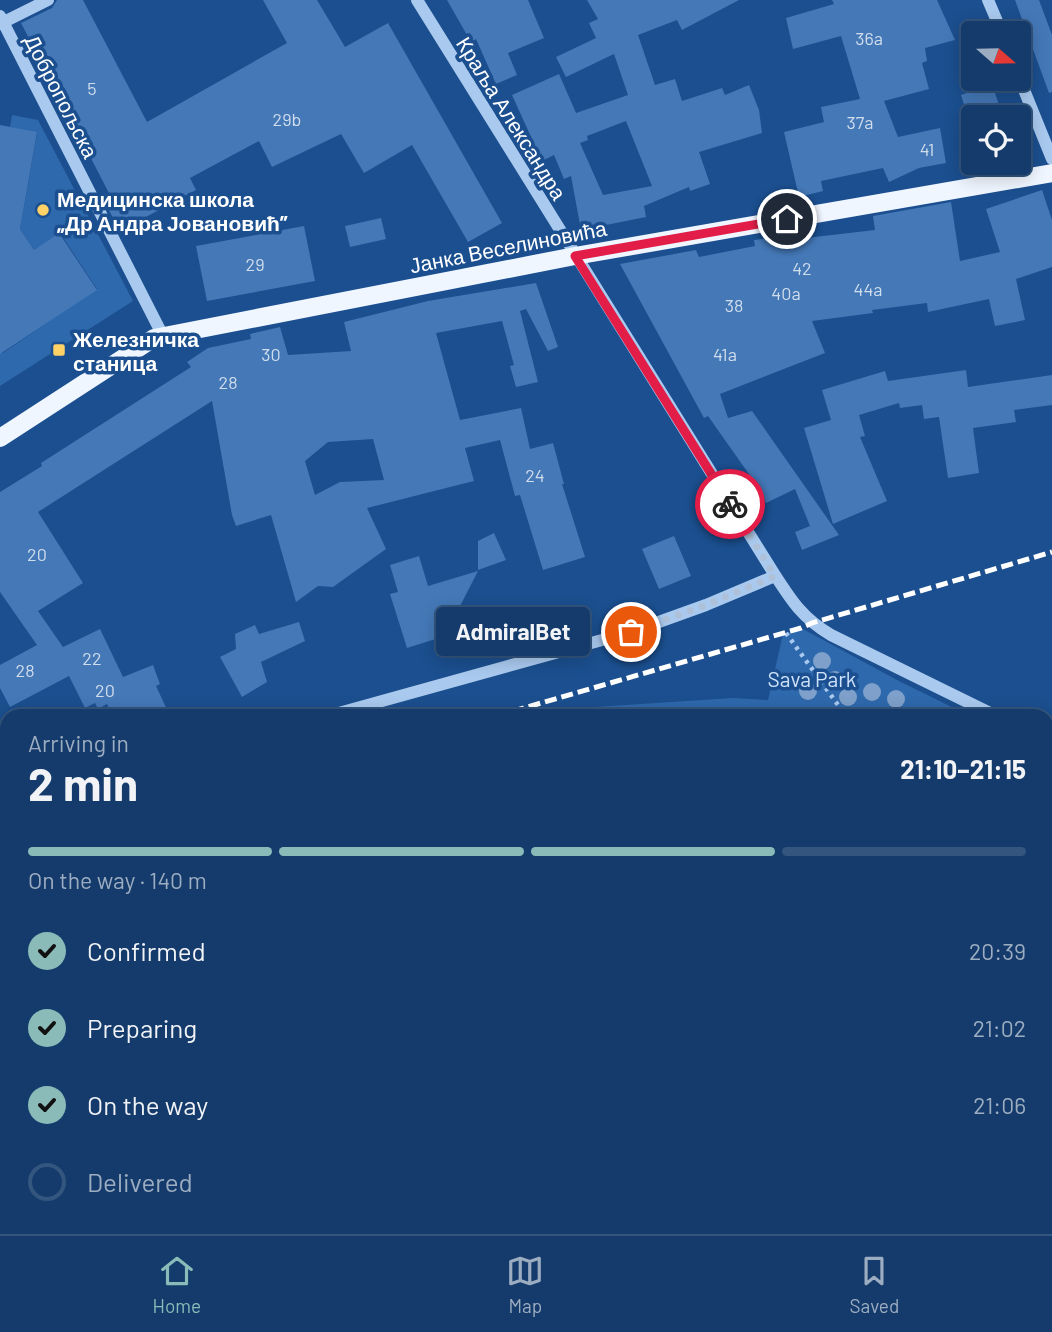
<!DOCTYPE html>
<html lang="en">
<head>
<meta charset="utf-8">
<style>
  :root { --surface:#143b6b; --page:#214673; --text:#f1f3f6; --muted:#9dadc1; --line:#33557e; --accent:#8bbbb9 }
  body { margin:0; font-family:Barlow,sans-serif; background:var(--page); color:var(--text); height:100vh; display:flex; flex-direction:column; font-size:26px; white-space:nowrap }
  * { box-sizing:border-box; margin:0 }
  p { font-size:23px; color:var(--muted) }
  .icon { flex:none; width:38px; height:38px; fill:none; stroke:currentColor; stroke-width:2; stroke-linecap:round; stroke-linejoin:round }
  .map { position:relative; flex:1; overflow:hidden }
  .side { position:absolute; left:0px; top:709px; width:1054px; height:527px; display:flex; flex-direction:column; background:var(--surface); border-radius:21px 21px 0 0; box-shadow:0 4px 18px #0003,0 0 0 2px var(--line) }
  .side>* { flex:none }
  .needle { width:46px; rotate:110deg }
  .tools { position:absolute; left:961px; top:21px; display:grid; gap:14px }
  .tools a { display:grid; place-items:center; width:70px; height:70px; border-radius:7px; background:var(--surface); box-shadow:0 4px 18px #0003,0 0 0 2px var(--line); font-size:35px }
  .pin { position:absolute; display:grid; place-items:center; width:60px; height:60px; color:#fff; margin:-30px; border:4px solid #fff; border-radius:50%; box-shadow:0 2px 7px #0007 }
  .courier { position:absolute; display:grid; place-items:center; width:70px; height:70px; margin:-35px; border:5px solid #e11d48; border-radius:50%; background:#fff; color:#222; box-shadow:0 2px 9px #0007 }
  .bubble { position:absolute; height:49px; border-radius:7px; background:var(--surface); box-shadow:0 4px 18px #0003,0 0 0 2px var(--line); font-size:23px; font-weight:700; line-height:49px; text-align:center }
  .headline em { font-style:normal; font-weight:700 }
  .headline div { display:flex; flex-direction:column-reverse }
  .headline { display:flex; align-items:center; justify-content:space-between; height:119px; padding:0 28px }
  h1 { font-size:46px; font-weight:700; line-height:52px }
  .bar { display:grid; grid-template-columns:repeat(4,1fr); gap:10px 7px; align-content:center; height:84px; padding:0 28px }
  .bar i { height:9px; border-radius:5px; background:var(--line) }
  .bar .current { background:var(--accent) }
  .bar p { grid-column:span 4 }
  ol { padding:0 28px; list-style:none }
  li { display:flex; align-items:center; gap:21px; height:77px }
  li p { margin-inline-start:auto }
  li .icon { padding:7px; border-radius:50%; background:var(--accent); color:#111; stroke-width:4 }
  li:last-child { color:var(--muted) }
  li i { width:38px; height:38px; border:4px solid var(--line); border-radius:50% }
  .tab-bar { display:flex; justify-content:space-around; align-items:center; height:98px; border-top:2px solid var(--line); background:var(--surface); font-size:19px; color:var(--muted) }
  .tab-bar a { display:grid; justify-items:center; gap:4px }
  .tab-bar .current { color:var(--accent) }
  .map>svg:first-child { display:block }
  .green { fill:#2e69ad }
  .building { fill:#4478b7; fill-rule:evenodd }
  .lines { fill:none; stroke-linecap:round; stroke-linejoin:round }
  .path { stroke:#a9c9ee; stroke-width:4.5; stroke-dasharray:3.5 5; stroke-linecap:butt }
  .minor { stroke:#a9c9ee; stroke-width:12 }
  .major { stroke:#f0f6ff; stroke-width:18 }
  .rail { stroke:#fff; stroke-width:5; stroke-dasharray:12 5; stroke-linecap:butt }
  .tree { fill:#7ea0ca }
  .done { stroke:#afc1d8; stroke-width:7; stroke-dasharray:0 12.6 }
  .route { stroke:#e11d48; stroke-width:9 }
  .poi-dot { fill:#ffd166; stroke:#1b4f8f; stroke-width:2.5 }
  .labels { text-anchor:middle; dominant-baseline:central; stroke-width:7; stroke-linejoin:round; paint-order:stroke }
  .number-label { font-size:18px; fill:#d0dded }
  .street-label { font-size:21px; fill:#fff; stroke:#1b4f8f }
  .poi-label { font-size:21px; font-weight:bold; fill:#fff; stroke:#1b4f8f; text-anchor:start }
  .park-label { font-size:21px; fill:#cfe3fa; stroke:#1b4f8f }
</style>
</head>
<body>
<div class="map">
<svg width="1052" height="1234" viewBox="0 0 1052 1234">
  <rect width="100%" height="100%" fill="#1b4f8f"/>
  <path class="green" d="M 12,115 L 38,120 L 133,301 L 0,386 L 0,350 L 3,353 L 97,289 L 60,233 L 34,250 L 20,229 L 37,133 L 10,127 Z
    M 801,628 L 899,681 L 970,716 L 555,716 L 595,707 L 733,698 L 768,700 L 783,634 Z
    M 1047,753 L 1052,756 L 1052,1234 L 0,1234 L 0,926 L 7,921 L 7,1228 L 1046,1228 Z"/>
  <path class="building" d="M 57,0 L 83,0 L 147,122 L 287,43 L 263,0 L 317,0 L 345,47 L 388,23 L 502,223 L 468,242 L 412,145 L 364,173 L 341,134 L 272,167 L 259,141 L 190,178 L 196,190 L 120,231 L 104,201 L 111,197 L 21,23 L 52,8 Z
    M 447,0 L 528,0 L 544,38 L 508,53 L 517,75 L 496,84 L 476,39 L 471,42 Z
    M 587,0 L 739,0 L 682,30 L 677,20 L 638,35 L 655,85 L 675,79 L 682,101 L 722,88 L 725,95 L 749,85 L 759,110 L 762,133 L 699,152 L 710,184 L 690,191 L 689,187 L 644,206 L 646,217 L 581,230 L 571,176 L 564,179 L 554,155 L 542,161 L 512,95 L 559,74 L 576,113 L 628,95 L 614,54 L 566,77 L 556,57 L 596,38 L 589,23 L 598,19 ZM 626,121 L 652,186 L 603,195 L 580,143 L 588,140 L 587,136 Z
    M 832,0 L 937,0 L 955,40 L 925,48 L 927,61 L 922,63 L 929,89 L 884,101 L 898,137 L 940,128 L 946,163 L 919,168 L 889,182 L 883,168 L 821,181 L 823,191 L 799,197 L 784,132 L 824,122 L 821,107 L 860,99 L 841,36 L 793,49 L 786,18 L 834,4 Z
    M 1015,0 L 1039,0 L 1052,35 L 1052,92 L 1049,93 Z
    M 992,84 L 1003,117 L 968,117 L 961,95 Z
    M 0,125 L 37,132 L 20,229 L 34,250 L 59,233 L 97,290 L 0,354 Z
    M 1042,190 L 1052,220 L 1052,267 L 1016,279 L 1025,320 L 995,326 L 989,299 L 928,312 L 927,303 L 872,310 L 873,313 L 812,321 L 825,353 L 720,394 L 728,418 L 752,411 L 839,535 L 802,550 L 795,532 L 810,526 L 795,489 L 766,503 L 758,487 L 708,416 L 704,418 L 620,264 L 696,250 L 699,257 L 755,246 L 754,240 L 777,237 L 777,239 L 806,234 L 806,238 L 875,230 L 873,216 L 951,202 L 960,261 L 1000,252 L 986,209 Z
    M 381,218 L 386,239 L 350,247 L 345,226 Z
    M 304,226 L 315,281 L 207,301 L 196,246 Z
    M 536,283 L 558,347 L 548,351 L 526,309 L 520,311 L 538,382 L 516,387 L 510,366 L 514,365 L 502,321 L 436,333 L 460,420 L 521,408 L 530,449 L 553,443 L 564,484 L 562,484 L 585,557 L 543,570 L 520,495 L 515,496 L 500,440 L 465,448 L 474,481 L 367,508 L 386,549 L 333,587 L 318,586 L 296,602 L 271,515 L 236,526 L 232,515 L 212,401 L 38,512 L 83,583 L 38,611 L 63,647 L 100,629 L 123,677 L 153,665 L 160,684 L 156,686 L 170,716 L 113,716 L 107,704 L 98,709 L 95,703 L 85,708 L 69,676 L 10,707 L 0,688 L 0,665 L 37,645 L 0,592 L 0,492 L 42,466 L 41,463 L 191,367 L 187,362 L 208,348 L 251,339 L 250,334 L 280,327 L 288,355 L 351,351 L 344,322 L 428,301 ZM 373,439 L 384,480 L 340,482 L 315,495 L 305,461 L 328,442 Z
    M 966,370 L 968,387 L 1052,375 L 1052,405 L 1014,410 L 1016,422 L 973,428 L 979,473 L 948,478 L 939,417 L 924,419 L 922,405 L 900,408 L 899,403 L 859,415 L 865,436 L 860,437 L 887,501 L 833,524 L 804,428 L 831,420 L 822,390 L 885,371 L 888,381 Z
    M 494,533 L 506,560 L 478,570 L 478,541 Z
    M 674,536 L 691,576 L 659,589 L 642,549 Z
    M 419,556 L 428,586 L 478,571 L 456,614 L 461,631 L 407,648 L 390,594 L 398,592 L 390,565 Z
    M 299,622 L 305,641 L 261,662 L 267,682 L 242,697 L 220,657 L 236,649 L 235,634 L 255,625 L 259,634 Z"/>
  <g class="lines">
    <path class="path" d="M 786,633 L 846,716
      M 1046,762 L 1052,767
      M 1046,841 L 1052,876
      M 1046,881 L 1052,880
      M 1046,975 L 1052,974
      M 1046,1222 L 1052,1216
      M 1032,1234 L 1039,1228"/>
    <path class="minor" d="M 417,0 L 773,572 C 791,600 802,618 831,635 L 996,716
      M 988,0 L 1002,33
      M 0,16 L 163,336
      M 0,24 L 48,0
      M 1018,75 L 1052,159
      M 328,716 L 631,632 L 706,605 L 775,576
      M 1046,741 L 1052,744
      M 0,830 L 7,827"/>
    <path class="major" d="M 0,438 L 154,338 L 575,256 L 1052,173"/>
    <path class="rail" d="M 496,716 L 801,628 L 812,623 L 1052,552
      M 0,914 L 7,910"/>
  </g>
  <g class="tree">
    <circle cx="822" cy="661" r="9"/>
    <circle cx="835" cy="680" r="9"/>
    <circle cx="808" cy="691" r="9"/>
    <circle cx="872" cy="692" r="9"/>
    <circle cx="848" cy="697" r="9"/>
    <circle cx="896" cy="699" r="9"/>
  </g>
  <g class="lines">
    <path class="done" d="M 631,632 L 706,605 L 775,576 L 730,504"/>
    <path class="route" d="M 730,504 L 575,256 L 787,219"/>
  </g>
  <g class="poi-dot">
    <circle cx="43" cy="210" r="7"/>
    <rect x="52" y="343" width="14" height="14" rx="3.5"/>
  </g>
  <g class="labels">
    <g class="number-label">
      <text x="869" y="38">36a</text>
      <text x="92" y="88">5</text>
      <text x="287" y="119">29b</text>
      <text x="860" y="122">37a</text>
      <text x="927" y="149">41</text>
      <text x="255" y="264">29</text>
      <text x="802" y="268">42</text>
      <text x="868" y="289">44a</text>
      <text x="786" y="293">40a</text>
      <text x="734" y="305">38</text>
      <text x="271" y="354">30</text>
      <text x="725" y="354">41a</text>
      <text x="228" y="382">28</text>
      <text x="535" y="475">24</text>
      <text x="37" y="554">20</text>
      <text x="92" y="658">22</text>
      <text x="25" y="670">28</text>
      <text x="105" y="690">20</text>
    </g>
    <g class="street-label">
      <text transform="translate(62 96) rotate(63)">Добропољска</text>
      <text transform="translate(512 118) rotate(58)">Краља Александра</text>
      <text transform="translate(508 246) rotate(-11)">Јанка Веселиновића</text>
    </g>
    <g class="poi-label">
      <text x="57" y="198">Медицинска школа<tspan x="57" dy="24">„Др Андра Јовановић”</tspan></text>
      <text x="73" y="338">Железничка<tspan x="73" dy="24">станица</tspan></text>
    </g>
    <g class="park-label">
      <text x="812" y="678">Sava Park</text>
    </g>
  </g>
</svg>
<div class="tools">
<a><svg class="needle" viewBox="-14 -14 28 28"><path d="M0-13l5 13h-10z" fill="#e53935"/><path d="M0 13l5-13h-10z" fill="#9dadc1"/></svg></a>
<a><svg class="icon" aria-label="locate" viewBox="0 0 24 24"><circle cx="12" cy="12" r="6"/><path d="M12 2v4M12 18v4M2 12h4M18 12h4"/></svg></a>
</div>
<div class="pin" style="left:631px;top:632px;background:#ea580c"><svg class="icon" aria-label="bag" viewBox="0 0 24 24"><path d="M5 8h14l-1 12H6zM9 8a3 3 0 0 1 6 0"/></svg></div>
<div class="pin" style="left:787px;top:219px;background:#1f2937"><svg class="icon" aria-label="home" viewBox="0 0 24 24"><path d="M3 11l9-7 9 7M6 9v11h12V9"/></svg></div>
<div class="courier" style="left:730px;top:504px"><svg class="icon" aria-label="bike" viewBox="0 0 24 24"><circle cx="6" cy="16" r="4"/><circle cx="18" cy="16" r="4"/><path d="M6 16l4-8h5l3 8M10 8l3 8H6M13 5h3"/></svg></div>
<div class="bubble" style="left:436px;top:607px;width:154px">AdmiralBet</div>
<section class="side">
<div class="headline"><div><h1>2 min</h1><p>Arriving in</p></div><em>21:10–21:15</em></div>
<div class="bar"><i class="current"></i><i class="current"></i><i class="current"></i><i></i><p>On the way · 140 m</p></div>
<ol>
<li><svg class="icon" aria-label="check" viewBox="0 0 24 24"><path d="M5 12l5 5 9-10"/></svg>Confirmed<p>20:39</p></li>
<li><svg class="icon" aria-label="check" viewBox="0 0 24 24"><path d="M5 12l5 5 9-10"/></svg>Preparing<p>21:02</p></li>
<li><svg class="icon" aria-label="check" viewBox="0 0 24 24"><path d="M5 12l5 5 9-10"/></svg>On the way<p>21:06</p></li>
<li><i></i>Delivered</li>
</ol>
</section>
</div>
<nav class="tab-bar">
<a class="current"><svg class="icon" aria-label="home" viewBox="0 0 24 24"><path d="M3 11l9-7 9 7M6 9v11h12V9"/></svg>Home</a>
<a><svg class="icon" aria-label="map" viewBox="0 0 24 24"><path d="M3 6l6-2 6 2 6-2v14l-6 2-6-2-6 2zM9 4v14M15 6v14"/></svg>Map</a>
<a><svg class="icon" aria-label="saved" viewBox="0 0 24 24"><path d="M7 4h10v16l-5-4-5 4z"/></svg>Saved</a>
</nav>
</body>
</html>
